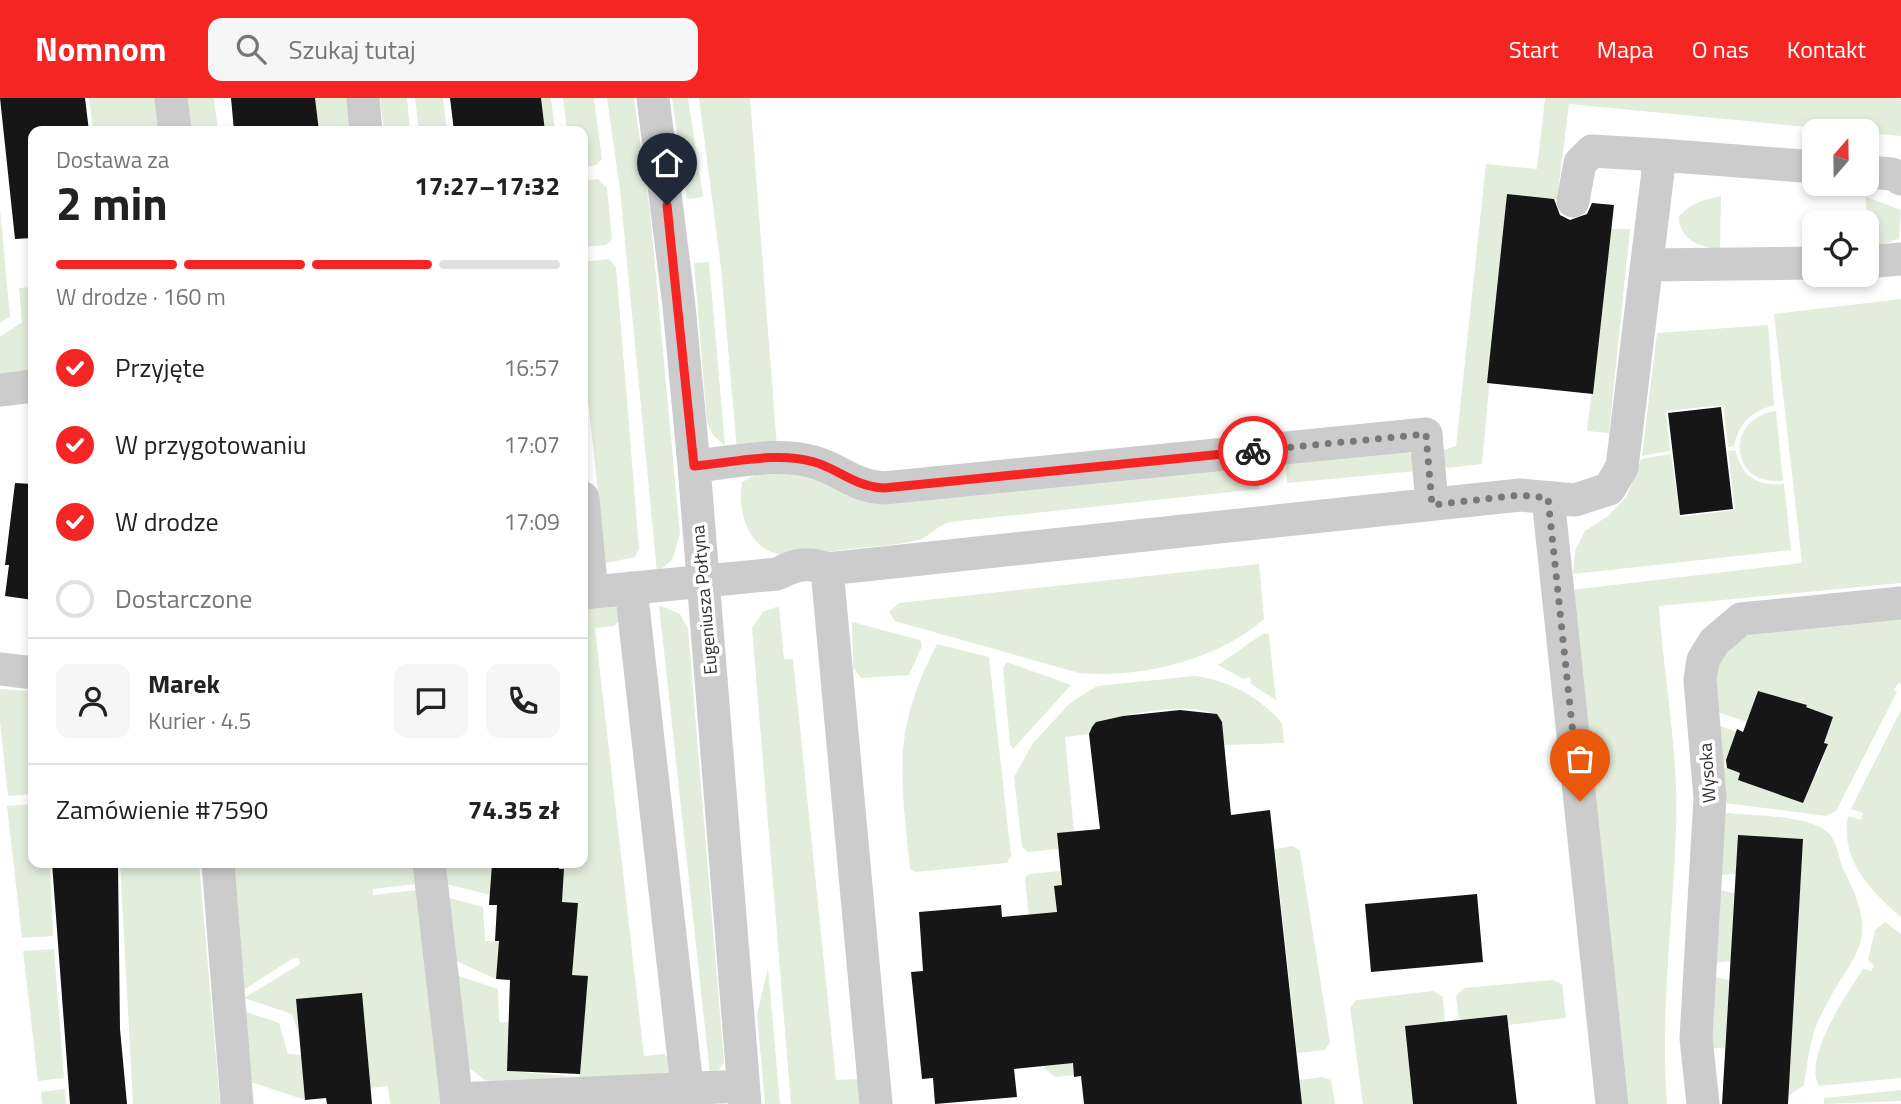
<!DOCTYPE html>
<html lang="pl">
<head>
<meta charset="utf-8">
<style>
  :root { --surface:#fff; --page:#f6f6f6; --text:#222; --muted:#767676; --line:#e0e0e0; --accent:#f42523 }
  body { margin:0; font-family:"Titillium Web",sans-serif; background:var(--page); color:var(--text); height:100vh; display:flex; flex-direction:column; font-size:26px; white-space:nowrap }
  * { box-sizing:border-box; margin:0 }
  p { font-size:23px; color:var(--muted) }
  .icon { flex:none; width:38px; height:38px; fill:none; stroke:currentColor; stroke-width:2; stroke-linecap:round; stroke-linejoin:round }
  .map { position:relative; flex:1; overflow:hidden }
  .details { position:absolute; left:28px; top:28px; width:560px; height:742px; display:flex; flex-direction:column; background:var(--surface); border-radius:14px; box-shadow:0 4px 10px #0003 }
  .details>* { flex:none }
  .needle { width:46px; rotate:20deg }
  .controls { position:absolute; left:1802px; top:21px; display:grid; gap:14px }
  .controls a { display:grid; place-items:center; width:77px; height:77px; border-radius:14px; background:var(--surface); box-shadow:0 4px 10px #0003; font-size:35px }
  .pin { position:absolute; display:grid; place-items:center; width:60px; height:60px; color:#fff; margin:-72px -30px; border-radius:50% 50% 50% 0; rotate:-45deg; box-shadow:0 0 7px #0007 }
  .pin .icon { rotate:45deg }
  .courier { position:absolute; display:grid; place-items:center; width:70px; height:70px; margin:-35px; border:5px solid #f42523; border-radius:50%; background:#fff; color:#222; box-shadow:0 2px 9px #0007 }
  .summary em { font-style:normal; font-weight:700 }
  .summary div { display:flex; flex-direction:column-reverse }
  .summary { display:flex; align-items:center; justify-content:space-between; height:119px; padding:0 28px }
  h1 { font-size:46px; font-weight:700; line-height:52px }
  .bar { display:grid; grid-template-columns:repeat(4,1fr); gap:10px 7px; align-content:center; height:84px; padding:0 28px }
  .bar i { height:9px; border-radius:5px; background:var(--line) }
  .bar .on { background:var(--accent) }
  .bar p { grid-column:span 4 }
  .line { display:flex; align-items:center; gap:18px; padding:0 28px; border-top:2px solid var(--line) }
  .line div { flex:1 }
  .round { display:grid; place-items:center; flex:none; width:74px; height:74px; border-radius:14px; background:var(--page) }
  ol { padding:0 28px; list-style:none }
  li { display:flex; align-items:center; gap:21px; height:77px }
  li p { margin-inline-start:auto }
  li .icon { padding:7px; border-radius:50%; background:var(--accent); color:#fff; stroke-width:4 }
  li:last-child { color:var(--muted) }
  li i { width:38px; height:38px; border:4px solid var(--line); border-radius:50% }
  header { display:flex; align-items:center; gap:42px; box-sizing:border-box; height:98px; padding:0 35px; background:var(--accent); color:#fff }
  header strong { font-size:33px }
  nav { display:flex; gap:38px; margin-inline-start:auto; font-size:24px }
  .search { width:490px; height:63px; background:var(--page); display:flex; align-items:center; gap:18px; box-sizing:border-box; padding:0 24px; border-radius:14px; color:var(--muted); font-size:26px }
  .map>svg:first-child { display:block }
  .green { fill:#e3eddb }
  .building { fill:#161616 }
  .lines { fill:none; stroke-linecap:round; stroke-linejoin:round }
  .minor { stroke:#ccc; stroke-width:33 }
  .done { stroke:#787878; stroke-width:7; stroke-dasharray:0 12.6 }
  .route { stroke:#f42523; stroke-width:9 }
  .labels { text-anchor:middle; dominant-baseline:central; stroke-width:7; stroke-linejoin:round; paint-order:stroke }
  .street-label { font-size:18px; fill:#2f2f2f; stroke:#fff }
</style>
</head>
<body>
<header>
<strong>Nomnom</strong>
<div class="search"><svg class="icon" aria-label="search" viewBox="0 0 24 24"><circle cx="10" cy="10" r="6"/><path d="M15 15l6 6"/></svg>Szukaj tutaj</div>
<nav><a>Start</a><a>Mapa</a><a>O nas</a><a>Kontakt</a></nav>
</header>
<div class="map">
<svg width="1901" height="1006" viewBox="0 0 1901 1006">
  <rect width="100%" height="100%" fill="#fff"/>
  <path class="green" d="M 89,0 L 161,0 L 165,33 L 93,33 Z
    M 180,0 L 214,0 L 218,33 L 184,33 Z
    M 315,0 L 352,0 L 355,33 L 319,33 Z
    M 380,0 L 407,0 L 410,33 L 384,33 Z
    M 415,0 L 443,0 L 447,33 L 419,33 Z
    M 541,0 L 551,0 L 555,33 L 545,33 Z
    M 563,0 L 594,0 L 601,54 L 602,61 L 596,67 L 583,69 L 583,33 L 567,33 Z
    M 607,0 L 634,0 L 650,114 L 680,436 L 672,462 L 657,474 L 620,92 Z
    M 672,0 L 688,0 L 703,99 L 687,101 Z
    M 699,0 L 750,0 L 777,349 L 737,352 L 721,170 Z
    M 1545,0 L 1892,0 L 1901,1 L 1901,38 L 1569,6 L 1557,101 L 1507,96 L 1482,366 L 1447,370 L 1444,366 L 1444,352 L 1456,348 L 1486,66 L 1537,71 Z
    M 598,81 L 607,90 L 612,141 L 606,147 L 583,149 L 583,83 Z
    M 1721,98 L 1720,151 C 1700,150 1679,141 1679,119 C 1690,105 1703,102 1721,98 Z
    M 1866,99 L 1901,112 L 1899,141 L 1867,151 Z
    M 0,111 L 10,218 L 0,225 Z
    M 1611,131 L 1630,131 L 1609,335 L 1587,333 Z
    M 609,161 L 616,169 L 639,450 L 635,459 L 606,465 L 583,258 L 583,164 Z
    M 709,164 L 725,348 L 713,337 L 707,324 L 694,165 Z
    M 33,189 L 33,278 L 0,282 L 0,239 L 22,224 L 19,190 Z
    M 1901,201 L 1901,485 L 1659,508 C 1664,582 1679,655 1676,730 C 1673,823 1660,913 1667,1006 L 1629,1006 L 1571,492 L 1802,465 L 1774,216 Z
    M 1768,227 L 1774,307 C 1751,314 1740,323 1734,348 L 1728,349 L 1723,307 L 1666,313 L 1670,353 L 1642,358 L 1657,235 Z
    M 1776,313 L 1783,383 C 1728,388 1725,320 1776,313 Z
    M 1406,352 L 1415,360 L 1417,373 L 1287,385 L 1285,364 Z
    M 1735,352 C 1743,379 1756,388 1784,386 L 1791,452 L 1573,476 L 1575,453 L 1585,433 L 1608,418 L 1627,398 L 1641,361 L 1671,356 L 1680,419 L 1735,412 L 1728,353 Z
    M 1257,367 L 1259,391 L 950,424 C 937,427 930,439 918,442 C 896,448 871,448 849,451 C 810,455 769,472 748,431 C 741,416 739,400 742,384 L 758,376 Z
    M 1259,466 L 1264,521 C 1218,562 1139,581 1079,575 L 895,523 L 889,514 L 899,505 Z
    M 615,504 L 620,522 L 614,528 L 595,530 L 644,958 L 663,956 L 670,960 L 671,976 L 495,984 L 485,982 L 469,970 L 456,877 L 498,891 L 499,924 L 516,925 L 510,933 L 507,973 L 579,979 L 588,879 L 571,877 L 577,805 L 562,804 L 564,772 L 559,771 L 560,765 L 583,765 L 583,505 Z
    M 659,507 L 680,516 L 688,531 L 724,964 L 719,972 L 710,976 Z
    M 779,508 L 784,561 L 793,561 L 836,982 L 857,981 L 867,1006 L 791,1006 L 752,530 L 763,514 Z
    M 1901,517 L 1901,586 L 1898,585 L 1894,592 L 1897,594 L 1836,713 L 1826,718 L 1725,705 L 1718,627 L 1736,634 L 1724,669 L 1740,675 L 1738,682 L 1817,677 L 1828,646 L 1824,645 L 1833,619 L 1806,609 L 1806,606 L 1758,593 L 1747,624 L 1717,614 L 1715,588 L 1718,562 L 1741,538 Z
    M 852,524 L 920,542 L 922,548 L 909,577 L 861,580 L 853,570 Z
    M 1264,535 L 1269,537 L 1276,602 L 1251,586 L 1250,579 L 1243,581 L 1218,567 Z
    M 937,546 L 989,559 L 1011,758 L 1007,765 L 915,774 L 910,771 C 901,677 891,634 937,546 Z
    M 1007,564 L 1071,587 L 1013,651 L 1010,646 L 1003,571 Z
    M 1194,578 C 1227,581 1261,600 1282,625 L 1284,645 L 1224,647 L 1219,619 C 1194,601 1125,617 1096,624 L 1089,636 L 1065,639 L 1074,734 L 1057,735 L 1058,751 L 1028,754 L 1022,749 L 1014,679 L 1033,645 L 1070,605 L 1097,588 Z
    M 0,591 L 33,593 L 33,696 L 8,698 L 0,624 Z
    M 1901,612 L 1901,819 C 1870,792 1840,762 1848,718 L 1861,722 L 1863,715 L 1851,711 Z
    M 33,706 L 33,765 L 50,765 L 53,838 L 22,840 L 7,708 Z
    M 1728,715 C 1753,718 1817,717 1831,738 C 1838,748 1839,762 1844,773 C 1884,849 1850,855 1820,919 C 1809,942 1808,963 1804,987 L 1788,998 L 1803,741 L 1738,737 L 1736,776 L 1720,777 L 1725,716 Z
    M 1293,748 L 1300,753 L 1330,944 L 1325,952 L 1297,955 L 1275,751 Z
    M 120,765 L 199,765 L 220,1006 L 133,1006 Z
    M 229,765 L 420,765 L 416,786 L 373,791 L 373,797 L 416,792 L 446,1006 L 390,1006 L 388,988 L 370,990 L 296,901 L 299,938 L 292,916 L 244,900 L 300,866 L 299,860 L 293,860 L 242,893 Z
    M 443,765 L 495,765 L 492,766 L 490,797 L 446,786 Z
    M 1060,773 L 1062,787 L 1054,789 L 1074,977 L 1055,979 L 1045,971 L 1025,780 L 1029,776 Z
    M 1718,792 L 1734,795 L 1731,863 L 1714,865 Z
    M 447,799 L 483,809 L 485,843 L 503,844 L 499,850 L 496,881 L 454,862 Z
    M 1885,824 L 1901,836 L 1901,980 L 1819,988 C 1802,961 1848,894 1863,871 L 1871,873 L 1874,868 L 1868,862 L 1875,832 Z
    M 54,851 L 64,980 L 38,983 L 23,853 Z
    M 768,870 L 780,1006 L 765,1006 L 757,917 Z
    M 1713,879 L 1729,882 L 1725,950 L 1711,950 Z
    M 1553,882 L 1562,886 L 1566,920 L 1508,927 L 1507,917 L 1459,922 L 1456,898 L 1464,890 Z
    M 1433,893 L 1443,899 L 1445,924 L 1405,928 L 1413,1006 L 1363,1006 L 1350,910 L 1356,902 Z
    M 241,912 L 279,925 L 288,956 L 301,957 L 305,1002 L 248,983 Z
    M 1322,979 L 1331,982 L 1335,1006 L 1302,1006 L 1299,982 Z
    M 65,991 L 66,1006 L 42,1006 L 41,994 Z
    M 1901,992 L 1901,1003 L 1824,1006 L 1824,1000 Z"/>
  <path class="building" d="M 0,0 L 85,0 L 89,33 L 33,33 L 33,140 L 15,141 Z
    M 231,0 L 315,0 L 319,33 L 234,33 Z
    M 450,0 L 541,0 L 545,33 L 454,33 Z
    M 1507,96 L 1554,101 L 1560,117 L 1570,122 L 1587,116 L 1592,105 L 1614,107 L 1593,296 L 1487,285 Z
    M 1721,309 L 1733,411 L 1680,417 L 1668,315 Z
    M 15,385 L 33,386 L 33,502 L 5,498 L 9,467 L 5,467 Z
    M 1758,593 L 1807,607 L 1806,609 L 1833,619 L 1824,645 L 1828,646 L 1803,705 L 1738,682 L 1740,675 L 1727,670 L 1726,662 L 1737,631 L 1743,634 Z
    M 1180,612 L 1217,616 L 1222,624 L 1231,717 L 1270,712 L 1302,1006 L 1084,1006 L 1081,978 L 1074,979 L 1073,965 L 1014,971 L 1017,999 L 935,1006 L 933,980 L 922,981 L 911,874 L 923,873 L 919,814 L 1001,807 L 1002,819 L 1057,814 L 1054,788 L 1062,787 L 1057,735 L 1100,731 L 1089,636 L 1092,629 L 1096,624 L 1123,618 Z
    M 1738,737 L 1803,741 L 1788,1006 L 1722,1006 Z
    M 52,765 L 118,765 L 120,931 L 127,1006 L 70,1006 Z
    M 560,765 L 559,771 L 564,771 L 562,804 L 578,805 L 572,877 L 588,878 L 580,976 L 507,973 L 510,882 L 496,881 L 499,843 L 495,843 L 497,807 L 489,807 L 492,766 Z
    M 1477,796 L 1483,864 L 1371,874 L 1365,806 Z
    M 362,895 L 372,1006 L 327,1006 L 326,1000 L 305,1002 L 296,901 Z
    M 1507,917 L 1517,1006 L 1413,1006 L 1405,928 Z"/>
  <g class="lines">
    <path class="minor" d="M 171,0 L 175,33
      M 363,0 L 366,33
      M 653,0 L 679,208 L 694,368 L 745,1006
      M 1867,74 L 1892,76 L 1901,81
      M 1573,103 L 1580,65 L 1592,53 L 1660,57
      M 1867,164 L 1901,161
      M 1647,167 L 1815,165
      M 0,292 L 33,288
      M 694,368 C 731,365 777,353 814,364 C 841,372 853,388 884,390 L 1426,336 L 1432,406
      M 583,400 L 592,494
      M 1548,400 L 1612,1006
      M 827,471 L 876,1006
      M 631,490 L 689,1006
      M 583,495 L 777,476 C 794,467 808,463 827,471 L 1520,397 L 1575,402 L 1609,391 L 1622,369 L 1660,57 L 1815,69
      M 0,571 L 33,575
      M 218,765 L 237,1006
      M 429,765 L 457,1006
      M 457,1001 L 743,988
      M 1703,1006 L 1696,940 L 1710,700 L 1700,582 L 1703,562 L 1714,544 L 1741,521 L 1901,505"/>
  </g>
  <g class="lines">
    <path class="done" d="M 1253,353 L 1426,336 L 1432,407 L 1520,397 L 1548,400 L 1580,703"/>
    <path class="route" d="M 667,107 L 694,368 C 731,365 777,353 814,364 C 841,372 853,388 884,390 L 1253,353"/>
  </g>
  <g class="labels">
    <g class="street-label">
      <text transform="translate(704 502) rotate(-95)">Eugeniusza Połtyna</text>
      <text transform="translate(1707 675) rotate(-94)">Wysoka</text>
    </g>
  </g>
</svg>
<div class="controls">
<a><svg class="needle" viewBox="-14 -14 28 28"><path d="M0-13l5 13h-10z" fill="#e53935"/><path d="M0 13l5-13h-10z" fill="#767676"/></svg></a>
<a><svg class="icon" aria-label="locate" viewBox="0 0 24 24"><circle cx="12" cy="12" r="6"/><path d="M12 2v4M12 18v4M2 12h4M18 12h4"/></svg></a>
</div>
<div class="pin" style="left:1580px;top:703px;background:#ea580c"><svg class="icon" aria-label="bag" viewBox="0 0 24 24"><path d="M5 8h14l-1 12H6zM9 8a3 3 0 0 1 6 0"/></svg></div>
<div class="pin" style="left:667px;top:107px;background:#1f2937"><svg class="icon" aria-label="home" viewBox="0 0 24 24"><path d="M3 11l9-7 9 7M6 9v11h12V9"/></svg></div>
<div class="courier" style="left:1253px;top:353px"><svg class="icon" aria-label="bike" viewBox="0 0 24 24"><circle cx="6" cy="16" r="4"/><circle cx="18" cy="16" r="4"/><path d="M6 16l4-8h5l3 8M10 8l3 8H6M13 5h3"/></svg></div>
<section class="details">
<div class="summary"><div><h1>2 min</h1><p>Dostawa za</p></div><em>17:27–17:32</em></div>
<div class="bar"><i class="on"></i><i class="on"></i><i class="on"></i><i></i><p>W drodze · 160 m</p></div>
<ol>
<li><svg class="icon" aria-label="check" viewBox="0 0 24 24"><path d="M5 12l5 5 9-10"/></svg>Przyjęte<p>16:57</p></li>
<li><svg class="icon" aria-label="check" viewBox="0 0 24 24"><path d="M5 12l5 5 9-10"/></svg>W przygotowaniu<p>17:07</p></li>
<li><svg class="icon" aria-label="check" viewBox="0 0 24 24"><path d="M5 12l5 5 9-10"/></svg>W drodze<p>17:09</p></li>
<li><i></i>Dostarczone</li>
</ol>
<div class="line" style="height:126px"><a class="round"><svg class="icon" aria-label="person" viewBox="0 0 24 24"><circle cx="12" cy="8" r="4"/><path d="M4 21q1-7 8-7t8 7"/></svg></a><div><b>Marek</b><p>Kurier · 4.5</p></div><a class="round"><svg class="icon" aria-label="chat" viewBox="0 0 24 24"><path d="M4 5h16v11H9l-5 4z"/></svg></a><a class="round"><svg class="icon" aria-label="phone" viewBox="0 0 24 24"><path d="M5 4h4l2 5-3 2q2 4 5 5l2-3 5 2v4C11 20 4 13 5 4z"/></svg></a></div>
<div class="line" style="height:91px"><div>Zamówienie #7590</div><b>74.35 zł</b></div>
</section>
</div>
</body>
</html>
